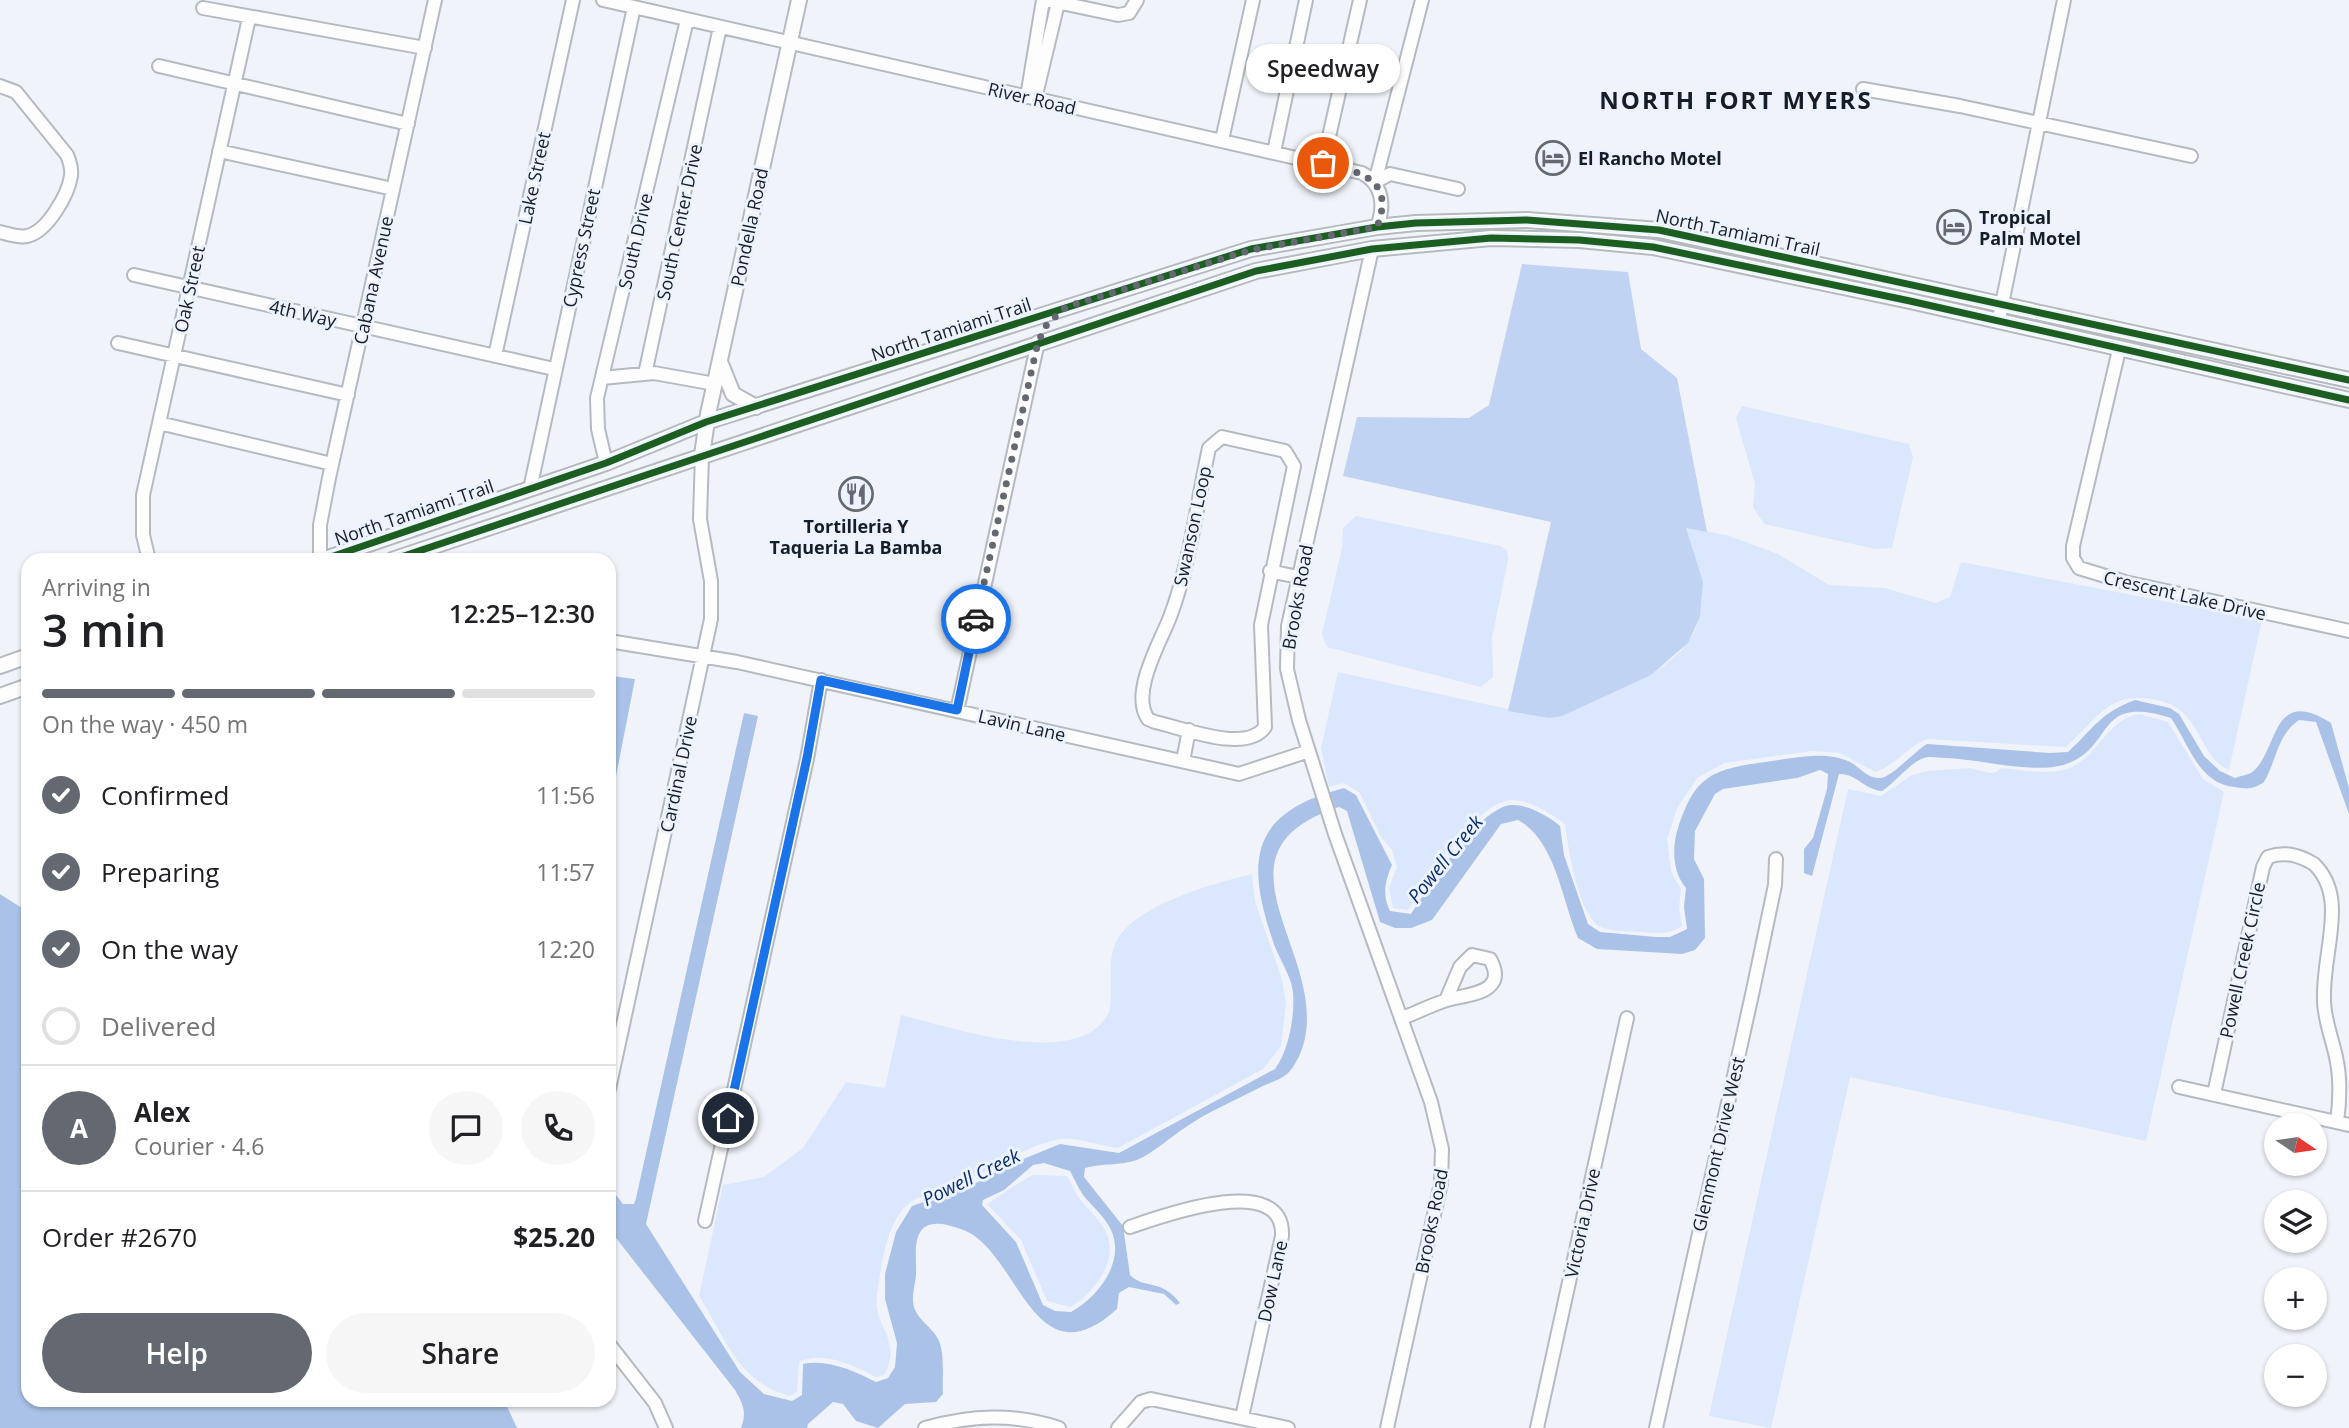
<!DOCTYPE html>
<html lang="en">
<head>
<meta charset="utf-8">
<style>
  :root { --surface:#fff; --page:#f6f6f6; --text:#202124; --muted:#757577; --line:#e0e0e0; --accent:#636871 }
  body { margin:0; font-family:"Open Sans",sans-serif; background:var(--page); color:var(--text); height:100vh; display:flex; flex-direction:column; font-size:26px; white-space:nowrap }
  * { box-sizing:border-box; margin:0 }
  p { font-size:23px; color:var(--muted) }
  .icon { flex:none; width:38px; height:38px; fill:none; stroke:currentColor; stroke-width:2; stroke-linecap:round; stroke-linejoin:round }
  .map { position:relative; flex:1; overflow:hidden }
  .side { position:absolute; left:21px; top:553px; width:595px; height:854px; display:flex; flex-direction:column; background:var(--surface); border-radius:21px; box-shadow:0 2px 5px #0004 }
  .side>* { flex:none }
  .needle { width:46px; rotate:103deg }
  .controls { position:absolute; left:2264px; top:1113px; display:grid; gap:14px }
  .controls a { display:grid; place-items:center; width:63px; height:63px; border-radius:50%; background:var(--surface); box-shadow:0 2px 5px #0004; font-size:35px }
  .pin { position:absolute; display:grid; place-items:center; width:60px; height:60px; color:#fff; margin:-30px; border:4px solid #fff; border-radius:50%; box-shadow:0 2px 7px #0007 }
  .courier { position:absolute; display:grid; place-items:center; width:70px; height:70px; margin:-35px; border:5px solid #1a73e8; border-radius:50%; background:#fff; color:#222; box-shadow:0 2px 9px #0007 }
  .bubble { position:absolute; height:49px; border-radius:24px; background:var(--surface); box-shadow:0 2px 5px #0004; font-size:23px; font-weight:600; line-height:49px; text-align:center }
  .head em { font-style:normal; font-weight:600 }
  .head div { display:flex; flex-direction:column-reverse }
  .head { display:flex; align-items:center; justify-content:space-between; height:119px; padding:0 21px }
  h1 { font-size:46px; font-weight:600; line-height:52px }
  .bar { display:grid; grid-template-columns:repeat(4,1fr); gap:10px 7px; align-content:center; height:84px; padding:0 21px }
  .bar i { height:9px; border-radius:5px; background:var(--line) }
  .bar .active { background:var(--accent) }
  .bar p { grid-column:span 4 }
  .line { display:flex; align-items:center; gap:18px; padding:0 21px; border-top:2px solid var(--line) }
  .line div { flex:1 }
  .round { display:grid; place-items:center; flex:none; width:74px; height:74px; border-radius:37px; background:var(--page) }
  ol { padding:0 21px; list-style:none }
  li { display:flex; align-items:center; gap:21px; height:77px }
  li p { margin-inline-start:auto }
  li .icon { padding:7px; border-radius:50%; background:var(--accent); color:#fff; stroke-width:4 }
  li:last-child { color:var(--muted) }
  li i { width:38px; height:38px; border:4px solid var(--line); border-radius:50% }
  .action { display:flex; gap:14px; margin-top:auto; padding:14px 21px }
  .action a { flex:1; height:80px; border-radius:42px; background:var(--accent); color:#fff; font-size:28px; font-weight:600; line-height:80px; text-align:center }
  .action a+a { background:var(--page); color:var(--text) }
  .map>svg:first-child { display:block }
  .green { fill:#dbe7fc }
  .forest { fill:#c1d3f2 }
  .water { fill:#abc2e8; fill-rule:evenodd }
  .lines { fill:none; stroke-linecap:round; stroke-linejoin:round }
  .minor-casing { stroke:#b5bac1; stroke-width:16 }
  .major-casing { stroke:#b5bac1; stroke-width:18 }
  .minor { stroke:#fdfdfe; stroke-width:12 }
  .major { stroke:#fdfdfe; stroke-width:14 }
  .cycleway-casing { stroke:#ecf3fe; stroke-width:11 }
  .cycleway { stroke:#1b5e20; stroke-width:7 }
  .done { stroke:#636871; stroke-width:7; stroke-dasharray:0 12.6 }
  .route { stroke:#1a73e8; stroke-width:9 }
  .labels { text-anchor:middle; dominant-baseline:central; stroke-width:6; stroke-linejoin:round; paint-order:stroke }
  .street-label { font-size:18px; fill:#171d27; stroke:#ecf3fe }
  .poi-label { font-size:18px; font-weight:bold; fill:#171d27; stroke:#ecf3fe; text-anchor:start }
  .water-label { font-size:19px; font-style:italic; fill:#0a2c68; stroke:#ecf3fe }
  .district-label { font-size:24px; font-weight:bold; letter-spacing:2px; fill:#171d27; stroke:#ecf3fe }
</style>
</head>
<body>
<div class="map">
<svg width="2349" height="1428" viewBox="0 0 2349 1428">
  <rect width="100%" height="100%" fill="#f0f4fa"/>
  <path class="green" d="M 1742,406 L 1909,444 L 1913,457 L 1892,548 L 1875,549 L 1764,524 L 1753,507 L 1755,484 L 1736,418 Z
    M 1356,516 L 1501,546 L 1507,551 L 1508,560 L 1492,638 L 1493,677 L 1481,687 L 1327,647 L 1322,634 L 1342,548 L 1343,528 Z
    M 1686,528 L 1727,535 L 1778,554 L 1829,585 L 1885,588 L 1936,603 L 1950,597 L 1961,562 L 2262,620 L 2229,770 C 2210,761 2205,744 2195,728 C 2185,712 2175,704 2157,700 C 2107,690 2098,719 2066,747 L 1927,739 C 1907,747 1896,765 1875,772 L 1840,753 L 1812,751 L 1724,763 L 1697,778 L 1677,808 L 1667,839 L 1671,872 L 1681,889 L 1679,908 L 1682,926 C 1669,935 1656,933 1640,932 C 1629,931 1614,932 1603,928 C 1579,920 1568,847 1565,824 C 1552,814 1528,799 1511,800 C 1476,802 1427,882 1408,910 L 1393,908 L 1389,888 L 1397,867 L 1392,850 L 1381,837 L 1360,793 L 1344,783 L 1329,787 L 1321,748 L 1338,672 L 1549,718 C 1574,710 1595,698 1618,687 C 1629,682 1642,680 1653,673 C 1718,632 1705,590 1686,528 Z
    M 2140,714 L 2168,722 L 2203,779 L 2224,792 L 2146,1141 L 1850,1077 L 1771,1428 L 1709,1416 L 1848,789 L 1881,796 L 1912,775 L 1927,771 L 1970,768 L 1990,773 L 1997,772 L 2001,768 C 2022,770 2046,775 2067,769 C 2098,758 2107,718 2140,714 Z
    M 1252,874 L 1255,902 L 1282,979 L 1286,1004 L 1281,1046 L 1263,1069 L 1118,1148 C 1099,1146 1080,1137 1060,1139 C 1027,1144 977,1179 943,1190 C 932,1194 916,1197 908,1204 C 886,1223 881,1267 877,1294 C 872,1326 904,1340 884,1375 L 876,1377 C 855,1366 822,1350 799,1362 L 797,1392 L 790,1396 C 737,1382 726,1338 699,1296 L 723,1185 L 764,1177 L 803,1148 L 846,1082 L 885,1088 L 901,1015 C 951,1027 1081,1072 1109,1012 C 1114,990 1106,962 1116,942 C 1134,905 1215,883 1252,874 Z
    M 1034,1175 L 1067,1176 C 1071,1182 1073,1189 1077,1195 C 1085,1207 1098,1217 1105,1230 C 1121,1259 1094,1294 1070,1307 L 1047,1301 L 1021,1240 L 987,1204 C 997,1198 1024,1178 1034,1175 Z"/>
  <path class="forest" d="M 1522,264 L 1628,272 L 1641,349 L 1677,378 L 1707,532 L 1686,528 L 1703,582 L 1700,617 L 1688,643 L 1651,675 L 1562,716 L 1549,718 L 1508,711 L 1551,522 L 1343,476 L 1357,417 L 1469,418 L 1489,405 Z"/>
  <path class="water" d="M 612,676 L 635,679 L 609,812 L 609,690 Z
    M 2135,700 L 2170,708 L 2179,714 L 2204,756 L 2220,771 L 2235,778 C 2240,776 2247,775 2251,773 C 2279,753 2270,684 2331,723 L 2349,788 L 2349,814 L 2316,722 L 2299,720 C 2277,735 2277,760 2264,782 C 2252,790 2247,789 2234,787 C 2198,783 2189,744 2171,718 C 2092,693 2117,749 2063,765 C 2031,774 1980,759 1945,758 C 1939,758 1930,756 1924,758 C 1909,763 1895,783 1882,791 C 1865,790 1856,773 1839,774 L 1812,876 L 1804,873 L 1804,849 L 1813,838 L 1827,789 L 1828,774 L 1820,770 L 1797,778 L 1723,789 L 1715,794 L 1695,831 L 1694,859 L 1704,879 L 1705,938 L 1695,950 L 1682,954 L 1597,949 L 1578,938 C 1562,901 1556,841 1518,820 L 1501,824 L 1432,920 L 1411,928 L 1395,928 L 1380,922 L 1347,811 L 1339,807 C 1195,854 1339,961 1300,1054 C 1298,1059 1293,1068 1289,1072 C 1283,1079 1269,1083 1261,1087 C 1236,1100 1209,1111 1186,1127 C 1170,1137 1154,1153 1137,1160 C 1120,1166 1102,1163 1085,1168 L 1084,1177 L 1123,1226 L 1130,1275 C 1145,1290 1161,1278 1180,1303 L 1176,1305 L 1164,1294 L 1129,1287 L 1119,1293 L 1117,1309 C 1040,1379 1022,1272 976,1237 C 967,1230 953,1226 942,1224 C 909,1220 917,1255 916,1275 C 915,1286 911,1297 914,1307 C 918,1321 934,1328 939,1341 C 945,1355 942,1378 943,1394 L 936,1402 L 905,1404 L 878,1428 L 856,1421 L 843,1404 L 833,1402 L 808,1424 L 807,1428 L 741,1428 C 747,1412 743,1404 735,1390 L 609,1229 L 609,1186 L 623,1204 L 634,1204 L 636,1198 L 744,713 L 758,716 L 646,1224 L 740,1372 L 764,1394 L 792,1401 L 802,1395 L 803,1364 C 828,1359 854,1371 876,1382 L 888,1378 L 895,1367 L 897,1343 L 885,1299 L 885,1274 L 896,1232 L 912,1206 L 972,1185 L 1016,1162 L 1060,1144 L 1119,1153 L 1275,1069 C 1289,1050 1295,1015 1293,992 C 1291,976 1281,962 1275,947 C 1245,862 1248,813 1344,788 L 1356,795 L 1392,865 C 1385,881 1382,895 1390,911 L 1411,914 C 1429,888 1479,806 1512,805 C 1527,804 1550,817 1560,826 L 1564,855 L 1588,924 L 1600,932 L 1656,937 L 1670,937 L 1687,929 L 1684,907 L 1686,888 C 1672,872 1672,846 1678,828 C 1694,780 1708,770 1758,763 C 1775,761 1793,757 1811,756 C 1823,755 1837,756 1848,761 C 1860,766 1866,779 1880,778 C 1891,778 1915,751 1927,744 L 2050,753 L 2068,752 C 2094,728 2100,713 2135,700 ZM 1044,1163 L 1070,1171 C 1074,1178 1078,1188 1083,1195 C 1092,1206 1105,1217 1111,1230 C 1126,1262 1097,1298 1071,1312 L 1055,1311 L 1043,1305 L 1016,1242 L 982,1205 L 983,1200 L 1004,1190 L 1033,1165 Z
    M 0,894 L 28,912 L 28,1400 L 504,1400 L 517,1428 L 0,1428 Z"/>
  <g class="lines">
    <g class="minor-casing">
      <path id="minor" d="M 603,0 L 1362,173 C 1383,184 1385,206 1377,227
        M 1047,0 L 1118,15 L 1129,13 L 1137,0
        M 203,8 L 425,48
        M 159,66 L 408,124
        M 0,86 L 16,92 L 67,155 C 70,162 72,168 71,176 C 68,195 47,232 27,236 C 19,238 8,234 0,232
        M 1863,89 L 1960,106 L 2191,156
        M 1027,97 L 1043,0
        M 1035,99 L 1058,3
        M 1222,140 L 1253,0
        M 219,151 L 393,189
        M 1274,152 L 1306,0
        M 1323,163 L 1360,0
        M 1375,182 L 1422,0
        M 1375,182 L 1390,174 L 1458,189
        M 1372,249 L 1288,626 L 1287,669 L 1299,720 L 1335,834 L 1431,1102 L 1442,1149 L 1441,1183 L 1387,1428
        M 134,275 L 554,369
        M 2000,314 L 2064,0
        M 118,343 L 348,395
        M 2119,350 L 2073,546 L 2073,558 L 2079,568 L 2125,582 L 2349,631
        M 495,356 L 573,0
        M 645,374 L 720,27
        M 602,378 L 654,373 L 715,384
        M 159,423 L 332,464
        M 1222,437 L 1285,451 L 1294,466 L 1261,625 L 1265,727 C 1246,754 1183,728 1155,722 L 1148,719 C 1130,693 1160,643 1170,617 C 1190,564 1197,503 1209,448 Z
        M 606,463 L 598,429 L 597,398 L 687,20
        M 530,489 L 634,7
        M 149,560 L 143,535 L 143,495 L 249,18
        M 320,560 L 320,525 L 329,478 L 435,0
        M 1270,571 L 1298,577
        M 609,641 L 737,662 L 1239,774 L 1309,751
        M 957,711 L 1038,342
        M 1183,761 L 1189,730
        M 1402,1018 C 1416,1013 1429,1006 1444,1001 C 1464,994 1510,995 1490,959 L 1472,955 L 1460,967 L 1446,1000
        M 2179,1087 L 2349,1125
        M 609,1089 L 711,619 L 711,581 L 700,519 L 702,455
        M 2214,1094 L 2263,867 L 2268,857 C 2285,851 2299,855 2314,864 C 2349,898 2322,951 2324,1000 C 2324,1019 2332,1038 2336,1057 C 2341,1079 2340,1100 2337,1122
        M 705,1221 L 807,759 L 821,680
        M 1130,1227 C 1162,1216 1285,1171 1282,1236 L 1242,1417
        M 609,1344 L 655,1403 L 666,1428
        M 925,1428 C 972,1415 1013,1413 1059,1428
        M 1118,1428 L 1141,1402 L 1151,1399 L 1288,1428
        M 1537,1428 L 1627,1018
        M 1656,1428 L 1753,990 L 1775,885 L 1776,859"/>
    </g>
    <g class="major-casing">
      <path id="major" d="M 720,362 L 733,394 L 756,407
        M 702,455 L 708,414 L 799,0
        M 322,560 L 606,463 L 706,422 L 1251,249 L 1377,227 L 1416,223 L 1527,220 L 1659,230 L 2349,380
        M 392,560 L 1256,271 L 1372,249 L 1491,238 L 1579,240 L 1653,247 L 1910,301 L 2349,400
        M 0,666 L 28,656
        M 0,696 L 28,686"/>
    </g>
    <use href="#minor" class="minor"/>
    <use href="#major" class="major"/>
    <g class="cycleway-casing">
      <path id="cycleway" d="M 322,560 L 606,463 L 706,422 L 1251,249 L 1377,227 L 1416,223 L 1527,220 L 1659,230 L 2349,380
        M 392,560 L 1256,271 L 1372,249 L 1491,238 L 1579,240 L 1653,247 L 1910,301 L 2349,400"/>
    </g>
    <use href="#cycleway" class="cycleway"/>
  </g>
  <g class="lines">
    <path class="done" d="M 976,619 L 1038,342 L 1047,324 L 1066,307 L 1251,250 L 1377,227 C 1396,178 1359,172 1323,163"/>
    <path class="route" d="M 728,1118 L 807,758 L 821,680 L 957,710 L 976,619"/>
  </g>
  <defs>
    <g id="hotel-ring" transform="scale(1.75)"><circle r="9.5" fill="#ecf3fe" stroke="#636871" stroke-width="1.5"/><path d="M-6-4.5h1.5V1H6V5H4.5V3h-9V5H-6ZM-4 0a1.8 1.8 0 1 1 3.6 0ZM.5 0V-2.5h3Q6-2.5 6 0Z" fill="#636871"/></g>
    <g id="restaurant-ring" transform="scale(1.75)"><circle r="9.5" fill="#ecf3fe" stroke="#636871" stroke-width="1.5"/><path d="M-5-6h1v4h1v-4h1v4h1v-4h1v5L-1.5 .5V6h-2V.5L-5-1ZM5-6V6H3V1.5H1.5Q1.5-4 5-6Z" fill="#636871"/></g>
  </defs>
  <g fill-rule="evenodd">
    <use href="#hotel-ring" x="1553" y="158"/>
    <use href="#hotel-ring" x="1954" y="227"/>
    <use href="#restaurant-ring" x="856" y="494"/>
  </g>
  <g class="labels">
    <g class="street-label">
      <text transform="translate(1032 98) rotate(13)">River Road</text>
      <text transform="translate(534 178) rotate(-78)">Lake Street</text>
      <text transform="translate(679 222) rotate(-78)">South Center Drive</text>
      <text transform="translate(749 227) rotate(-78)">Pondella Road</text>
      <text transform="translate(1738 232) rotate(12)">North Tamiami Trail</text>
      <text transform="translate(635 241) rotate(-77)">South Drive</text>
      <text transform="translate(581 248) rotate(-78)">Cypress Street</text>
      <text transform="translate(373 280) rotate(-78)">Cabana Avenue</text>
      <text transform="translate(189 289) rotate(-78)">Oak Street</text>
      <text transform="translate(303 313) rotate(13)">4th Way</text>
      <text transform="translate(951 329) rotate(-18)">North Tamiami Trail</text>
      <text transform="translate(414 512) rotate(-19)">North Tamiami Trail</text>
      <text transform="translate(1192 526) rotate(-78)">Swanson Loop</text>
      <text transform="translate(2185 595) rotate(13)">Crescent Lake Drive</text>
      <text transform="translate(1297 597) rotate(-80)">Brooks Road</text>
      <text transform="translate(1022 725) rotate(13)">Lavin Lane</text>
      <text transform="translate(678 774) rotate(-78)">Cardinal Drive</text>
      <text transform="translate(2242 960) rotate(-78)">Powell Creek Circle</text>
      <text transform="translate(1718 1144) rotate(-77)">Glenmont Drive West</text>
      <text transform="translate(1431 1221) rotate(-79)">Brooks Road</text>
      <text transform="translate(1582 1223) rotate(-78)">Victoria Drive</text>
      <text transform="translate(1272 1281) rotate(-78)">Dow Lane</text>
    </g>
    <g class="poi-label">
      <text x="1578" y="158">El Rancho Motel</text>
      <text x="1979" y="217">Tropical<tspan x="1979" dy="21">Palm Motel</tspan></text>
      <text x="856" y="526" text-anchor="middle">Tortilleria Y<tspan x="856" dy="21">Taqueria La Bamba</tspan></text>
    </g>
    <g class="water-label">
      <text transform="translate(1445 859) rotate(-51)">Powell Creek</text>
      <text transform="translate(971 1177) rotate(-26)">Powell Creek</text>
    </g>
    <g class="district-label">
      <text x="1736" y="99">NORTH FORT MYERS</text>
    </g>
  </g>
</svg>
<div class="controls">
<a><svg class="needle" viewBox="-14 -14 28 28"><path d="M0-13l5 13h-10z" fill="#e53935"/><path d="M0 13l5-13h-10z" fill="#757577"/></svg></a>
<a><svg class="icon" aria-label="layers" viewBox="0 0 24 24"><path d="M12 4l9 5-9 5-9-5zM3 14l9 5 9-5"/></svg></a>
<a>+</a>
<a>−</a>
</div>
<div class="pin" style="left:1323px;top:163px;background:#ea580c"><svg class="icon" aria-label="bag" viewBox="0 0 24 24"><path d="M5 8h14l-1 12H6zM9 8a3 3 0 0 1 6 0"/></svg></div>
<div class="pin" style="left:728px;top:1118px;background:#1f2937"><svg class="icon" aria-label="home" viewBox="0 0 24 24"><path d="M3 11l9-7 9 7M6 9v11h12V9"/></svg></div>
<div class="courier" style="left:976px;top:619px"><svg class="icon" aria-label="car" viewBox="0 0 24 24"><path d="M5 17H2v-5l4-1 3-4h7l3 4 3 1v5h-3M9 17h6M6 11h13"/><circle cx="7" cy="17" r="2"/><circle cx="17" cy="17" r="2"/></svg></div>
<div class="bubble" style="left:1246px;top:44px;width:154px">Speedway</div>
<section class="side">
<div class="head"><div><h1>3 min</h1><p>Arriving in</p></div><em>12:25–12:30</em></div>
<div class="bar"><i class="active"></i><i class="active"></i><i class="active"></i><i></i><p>On the way · 450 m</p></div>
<ol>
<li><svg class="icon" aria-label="check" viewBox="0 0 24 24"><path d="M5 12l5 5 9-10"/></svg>Confirmed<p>11:56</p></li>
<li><svg class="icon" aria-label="check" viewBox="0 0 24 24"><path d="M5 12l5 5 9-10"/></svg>Preparing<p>11:57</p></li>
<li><svg class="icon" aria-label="check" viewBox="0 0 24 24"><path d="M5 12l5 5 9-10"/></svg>On the way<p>12:20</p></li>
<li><i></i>Delivered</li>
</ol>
<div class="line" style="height:126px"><b class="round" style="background:var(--accent);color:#fff">A</b><div><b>Alex</b><p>Courier · 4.6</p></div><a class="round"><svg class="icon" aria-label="chat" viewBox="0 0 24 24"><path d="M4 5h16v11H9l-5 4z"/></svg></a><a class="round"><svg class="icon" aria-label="phone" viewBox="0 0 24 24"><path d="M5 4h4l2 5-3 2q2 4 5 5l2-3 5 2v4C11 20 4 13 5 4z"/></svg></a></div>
<div class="line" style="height:91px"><div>Order #2670</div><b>$25.20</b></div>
<div class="action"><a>Help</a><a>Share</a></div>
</section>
</div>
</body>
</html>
